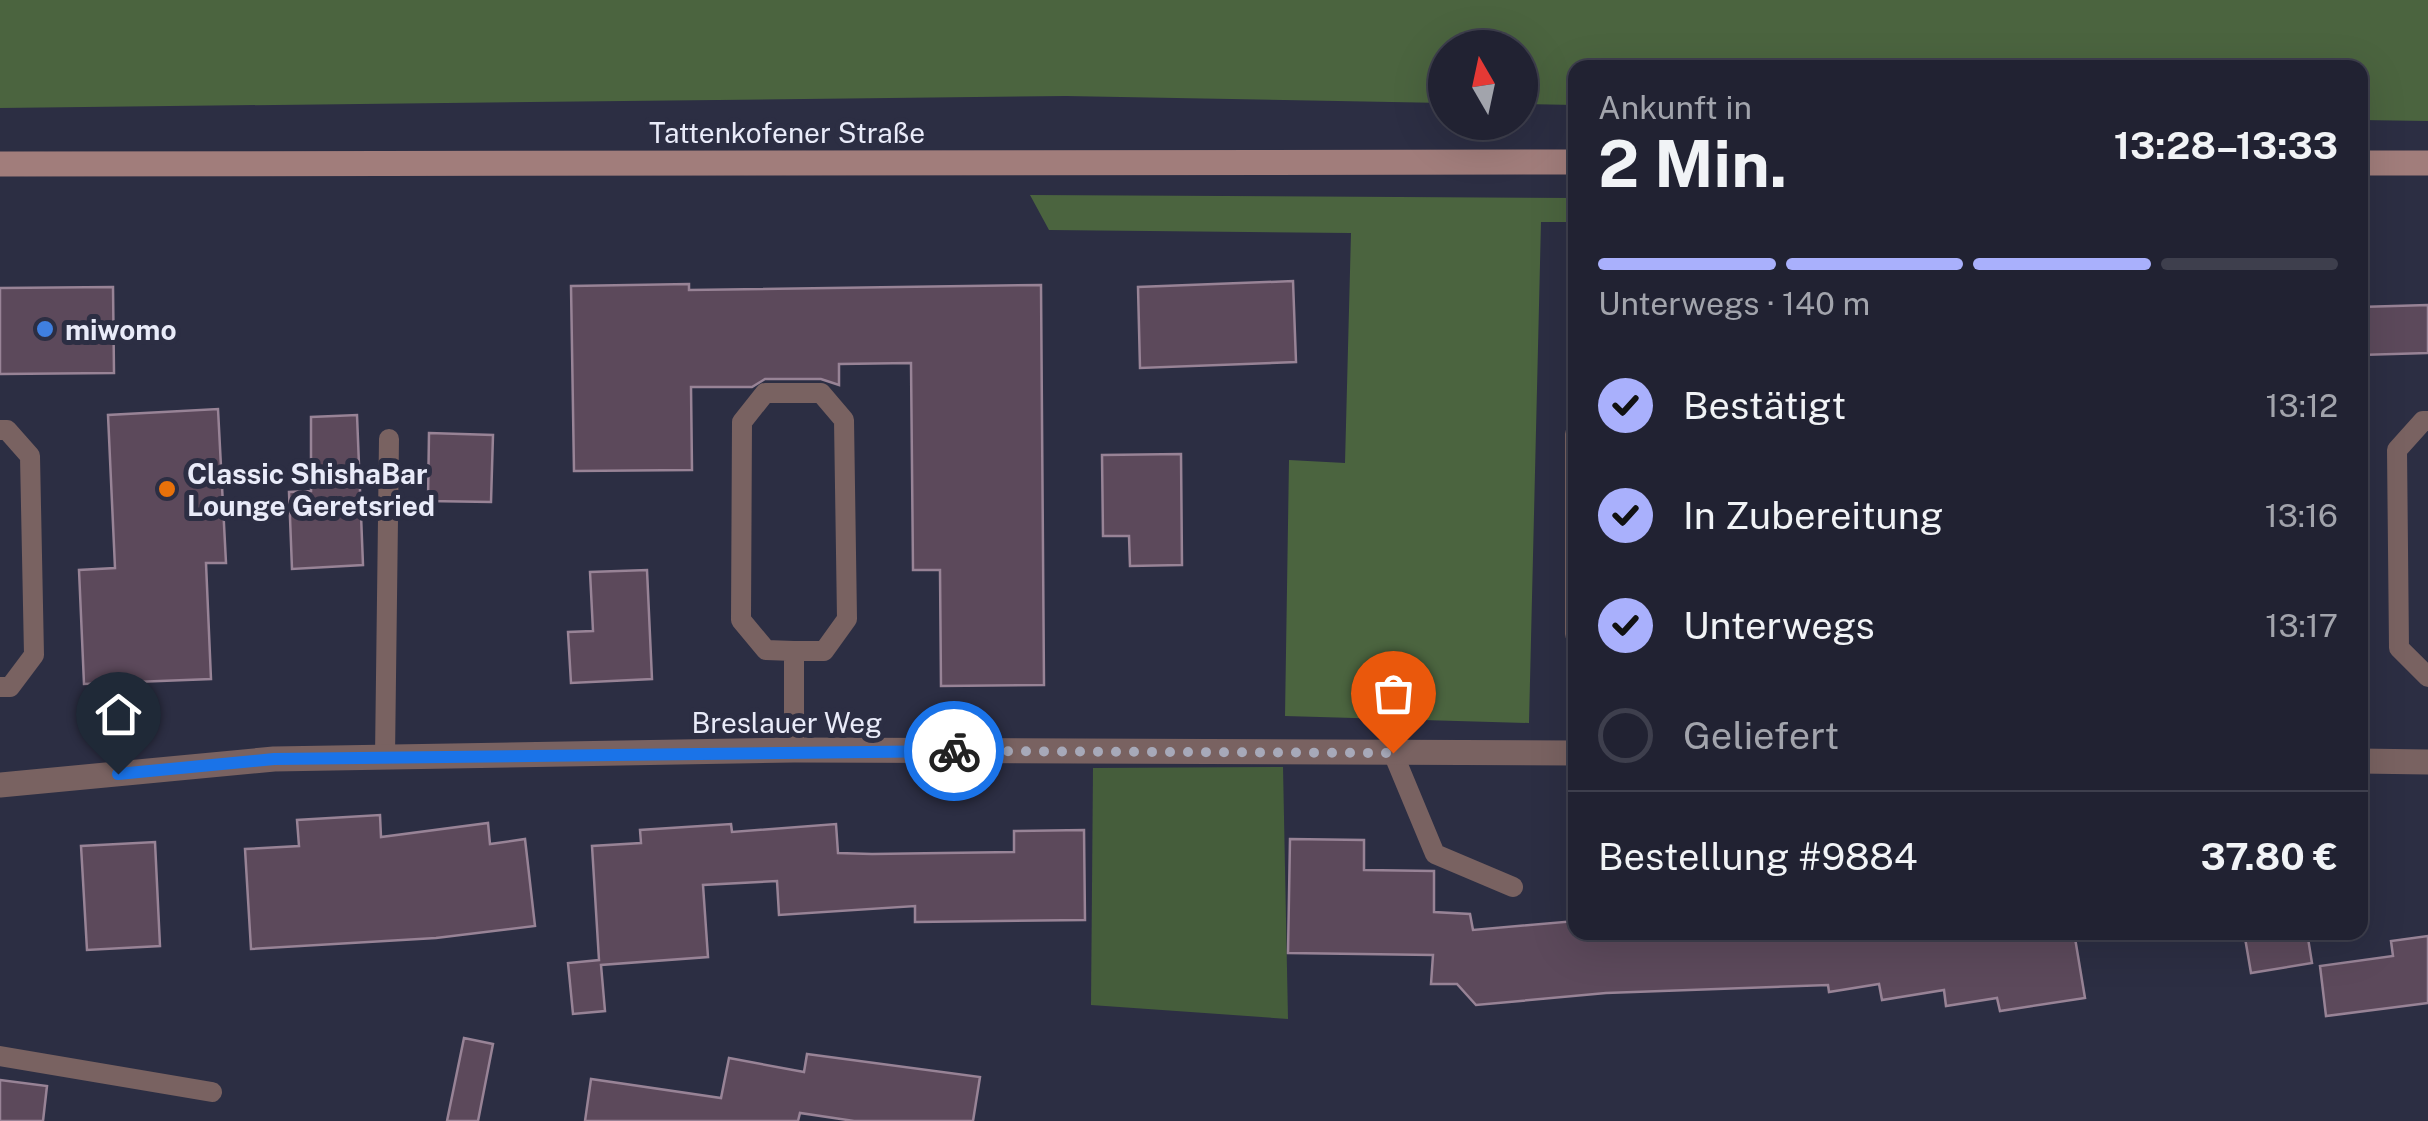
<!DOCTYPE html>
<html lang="de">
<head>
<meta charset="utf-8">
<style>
  :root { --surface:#212232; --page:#2d2f3e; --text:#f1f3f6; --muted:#a2a4ac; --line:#3e3f4d; --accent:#a9b0fc }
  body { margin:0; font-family:"Public Sans",sans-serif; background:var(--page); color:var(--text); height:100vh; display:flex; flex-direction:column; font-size:38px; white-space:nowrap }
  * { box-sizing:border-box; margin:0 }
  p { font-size:32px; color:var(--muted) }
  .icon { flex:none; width:55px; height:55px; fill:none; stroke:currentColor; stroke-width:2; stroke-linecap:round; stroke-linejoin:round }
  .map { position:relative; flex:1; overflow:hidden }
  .panel { position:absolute; left:1568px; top:60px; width:800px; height:880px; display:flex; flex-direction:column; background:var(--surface); border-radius:20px; box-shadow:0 10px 40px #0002,0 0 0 2px var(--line) }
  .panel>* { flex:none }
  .needle { width:65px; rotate:351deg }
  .fabs { position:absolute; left:1428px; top:30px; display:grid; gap:20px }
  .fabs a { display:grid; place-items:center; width:110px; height:110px; border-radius:50%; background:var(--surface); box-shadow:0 10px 40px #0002,0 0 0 2px var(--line); font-size:50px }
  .pin { position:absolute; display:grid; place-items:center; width:85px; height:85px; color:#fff; margin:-102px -42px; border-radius:50% 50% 50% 0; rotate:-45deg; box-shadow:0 0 10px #0007 }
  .pin .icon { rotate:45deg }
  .courier { position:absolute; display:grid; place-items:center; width:100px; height:100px; margin:-50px; border:8px solid #1a73e8; border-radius:50%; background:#fff; color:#222; box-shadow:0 2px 12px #0007 }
  .summary em { font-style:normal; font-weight:700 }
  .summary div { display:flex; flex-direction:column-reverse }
  .summary { display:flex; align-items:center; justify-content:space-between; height:170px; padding:0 30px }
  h1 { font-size:65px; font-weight:700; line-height:75px }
  .bar { display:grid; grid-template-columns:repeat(4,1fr); gap:15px 10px; align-content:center; height:120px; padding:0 30px }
  .bar i { height:12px; border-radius:8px; background:var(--line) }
  .bar .active { background:var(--accent) }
  .bar p { grid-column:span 4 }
  .line { display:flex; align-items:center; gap:25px; padding:0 30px; border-top:2px solid var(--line) }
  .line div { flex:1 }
  ol { padding:0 30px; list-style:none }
  li { display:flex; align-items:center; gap:30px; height:110px }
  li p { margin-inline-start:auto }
  li .icon { padding:10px; border-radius:50%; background:var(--accent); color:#111; stroke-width:4 }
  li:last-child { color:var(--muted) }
  li i { width:55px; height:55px; border:5px solid var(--line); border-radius:50% }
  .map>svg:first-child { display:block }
  .green { fill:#455d3b }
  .forest { fill:#4b643f }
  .building { fill:#5c495b; stroke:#988396; stroke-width:2.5 }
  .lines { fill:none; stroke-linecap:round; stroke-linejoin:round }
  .lane { stroke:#796261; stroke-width:20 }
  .street { stroke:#796261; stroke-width:25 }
  .secondary { stroke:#a17d7b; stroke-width:25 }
  .done { stroke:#a7a9b9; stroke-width:10; stroke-dasharray:0 18 }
  .route { stroke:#1a73e8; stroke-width:12 }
  .shop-dot { fill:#3f7fe0; stroke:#2c2e43; stroke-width:4 }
  .food-dot { fill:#e8710a; stroke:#2c2e43; stroke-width:4 }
  .labels { text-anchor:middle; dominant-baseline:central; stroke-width:10; stroke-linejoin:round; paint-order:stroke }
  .street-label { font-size:28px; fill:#e9ebf9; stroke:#2c2e43 }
  .poi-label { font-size:28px; font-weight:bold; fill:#e9ebf9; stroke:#2c2e43; text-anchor:start }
</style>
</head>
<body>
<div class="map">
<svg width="2428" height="1121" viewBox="0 0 2428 1121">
  <rect width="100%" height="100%" fill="#2c2e43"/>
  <path class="green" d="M 1283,767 L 1288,1019 L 1091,1005 L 1093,768 Z"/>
  <path class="forest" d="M 0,0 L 2428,0 L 2428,121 L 2360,120 L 2360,68 L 1575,68 L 1575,105 L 1520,104 L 1520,48 L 1445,48 L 1445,103 L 1066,96 L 0,108 Z
    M 1030,195 L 1575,198 L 1575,222 L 1541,222 L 1529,723 L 1285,716 L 1289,460 L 1345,463 L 1351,233 L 1049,230 Z"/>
  <path class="building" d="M 1293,281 L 1296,362 L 1140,368 L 1138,287 Z
    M 689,284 L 689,290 L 1041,285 L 1044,685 L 941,686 L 940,570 L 913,570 L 911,363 L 839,364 L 839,385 L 821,379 L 765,379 L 752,387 L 691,387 L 692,470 L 574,471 L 571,286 Z
    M 113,287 L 114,373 L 0,374 L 0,288 Z
    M 2428,305 L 2428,353 L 2360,355 L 2360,307 Z
    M 218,409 L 226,563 L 206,563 L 211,679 L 84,684 L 79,570 L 115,568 L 108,415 Z
    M 357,415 L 363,565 L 292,569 L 289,492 L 311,491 L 311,417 Z
    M 429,433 L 493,435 L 491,502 L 428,501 Z
    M 1181,454 L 1182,565 L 1130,566 L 1129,536 L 1103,536 L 1102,455 Z
    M 647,570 L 652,679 L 571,683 L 568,632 L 593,631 L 590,572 Z
    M 380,815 L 381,837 L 488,823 L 490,844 L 525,839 L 535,926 L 436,938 L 251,949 L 245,849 L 299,846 L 297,820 Z
    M 731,824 L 732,832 L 836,824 L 838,853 L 872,854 L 1014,852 L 1014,831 L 1084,830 L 1085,920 L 915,922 L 915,906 L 779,915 L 777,881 L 703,885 L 708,957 L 601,965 L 605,1011 L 573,1014 L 568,963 L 599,960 L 592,846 L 641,843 L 640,830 Z
    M 1290,839 L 1364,840 L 1364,870 L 1434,871 L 1434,912 L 1470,914 L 1473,930 L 1575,921 L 1575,932 L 2074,932 L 2085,998 L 2000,1011 L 1997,998 L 1946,1006 L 1944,990 L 1882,1000 L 1879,984 L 1829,992 L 1828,985 L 1606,993 L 1476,1005 L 1457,984 L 1431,984 L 1433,955 L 1288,953 Z
    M 155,842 L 160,946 L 87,950 L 81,846 Z
    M 2244,932 L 2307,932 L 2312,963 L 2251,973 Z
    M 2428,936 L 2428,1003 L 2326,1016 L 2320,966 L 2393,956 L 2391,941 Z
    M 464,1038 L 493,1044 L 478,1121 L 447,1121 Z
    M 807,1054 L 980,1077 L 973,1121 L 854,1121 L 800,1113 L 798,1121 L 585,1121 L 591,1079 L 721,1098 L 729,1058 L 804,1072 Z
    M 0,1080 L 47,1086 L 43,1121 L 0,1121 Z"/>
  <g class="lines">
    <path class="lane" d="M 2428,421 L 2423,421 L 2397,450 L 2399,648 L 2428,677
      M 0,430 L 7,430 L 30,456 L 34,655 L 10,687 L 0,687
      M 1575,434 L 1575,634
      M 794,651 L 766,650 L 741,620 L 742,422 L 765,393 L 821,393 L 844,420 L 847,619 L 824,651 L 794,651 L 794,750
      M 1393,753 L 1435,854 L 1513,887
      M 385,757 L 389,439
      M 0,1056 L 212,1092"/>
    <path class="street" d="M 2360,761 L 2428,762
      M 0,785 L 274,759 L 794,750 L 1575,753"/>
    <path class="secondary" d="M 2360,163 L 2428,163
      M 0,164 L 1575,162"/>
  </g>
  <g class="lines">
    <path class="done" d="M 954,751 L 1393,753"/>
    <path class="route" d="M 118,774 L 274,759 L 954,751"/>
  </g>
  <circle class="shop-dot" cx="45" cy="329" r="10"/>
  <circle class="food-dot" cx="167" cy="489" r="10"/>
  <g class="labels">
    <g class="street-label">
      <text x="787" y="132">Tattenkofener Straße</text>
      <text x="787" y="722">Breslauer Weg</text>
    </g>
    <g class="poi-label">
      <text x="65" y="329">miwomo</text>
      <text x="187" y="473">Classic ShishaBar<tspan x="187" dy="32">Lounge Geretsried</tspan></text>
    </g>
  </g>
</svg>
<div class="fabs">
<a><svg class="needle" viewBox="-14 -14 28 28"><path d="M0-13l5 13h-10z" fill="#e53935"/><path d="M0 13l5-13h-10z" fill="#a2a4ac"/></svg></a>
</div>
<div class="pin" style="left:1393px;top:753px;background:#ea580c"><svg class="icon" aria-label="bag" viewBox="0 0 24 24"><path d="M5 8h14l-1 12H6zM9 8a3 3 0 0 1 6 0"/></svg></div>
<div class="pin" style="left:118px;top:774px;background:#1f2937"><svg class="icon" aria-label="home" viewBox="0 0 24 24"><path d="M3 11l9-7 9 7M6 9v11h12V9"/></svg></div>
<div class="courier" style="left:954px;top:751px"><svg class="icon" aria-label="bike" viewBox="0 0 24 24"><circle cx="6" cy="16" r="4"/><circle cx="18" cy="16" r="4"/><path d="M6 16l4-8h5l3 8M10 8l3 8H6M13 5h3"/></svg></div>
<section class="panel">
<div class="summary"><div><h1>2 Min.</h1><p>Ankunft in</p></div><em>13:28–13:33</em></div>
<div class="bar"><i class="active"></i><i class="active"></i><i class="active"></i><i></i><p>Unterwegs · 140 m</p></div>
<ol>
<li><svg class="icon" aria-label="check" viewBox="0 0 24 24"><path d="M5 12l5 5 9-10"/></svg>Bestätigt<p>13:12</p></li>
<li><svg class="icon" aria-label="check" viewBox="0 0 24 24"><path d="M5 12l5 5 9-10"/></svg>In Zubereitung<p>13:16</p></li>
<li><svg class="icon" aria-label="check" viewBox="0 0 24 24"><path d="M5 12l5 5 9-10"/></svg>Unterwegs<p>13:17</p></li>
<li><i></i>Geliefert</li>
</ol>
<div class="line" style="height:130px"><div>Bestellung #9884</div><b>37.80 €</b></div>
</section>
</div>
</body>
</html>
